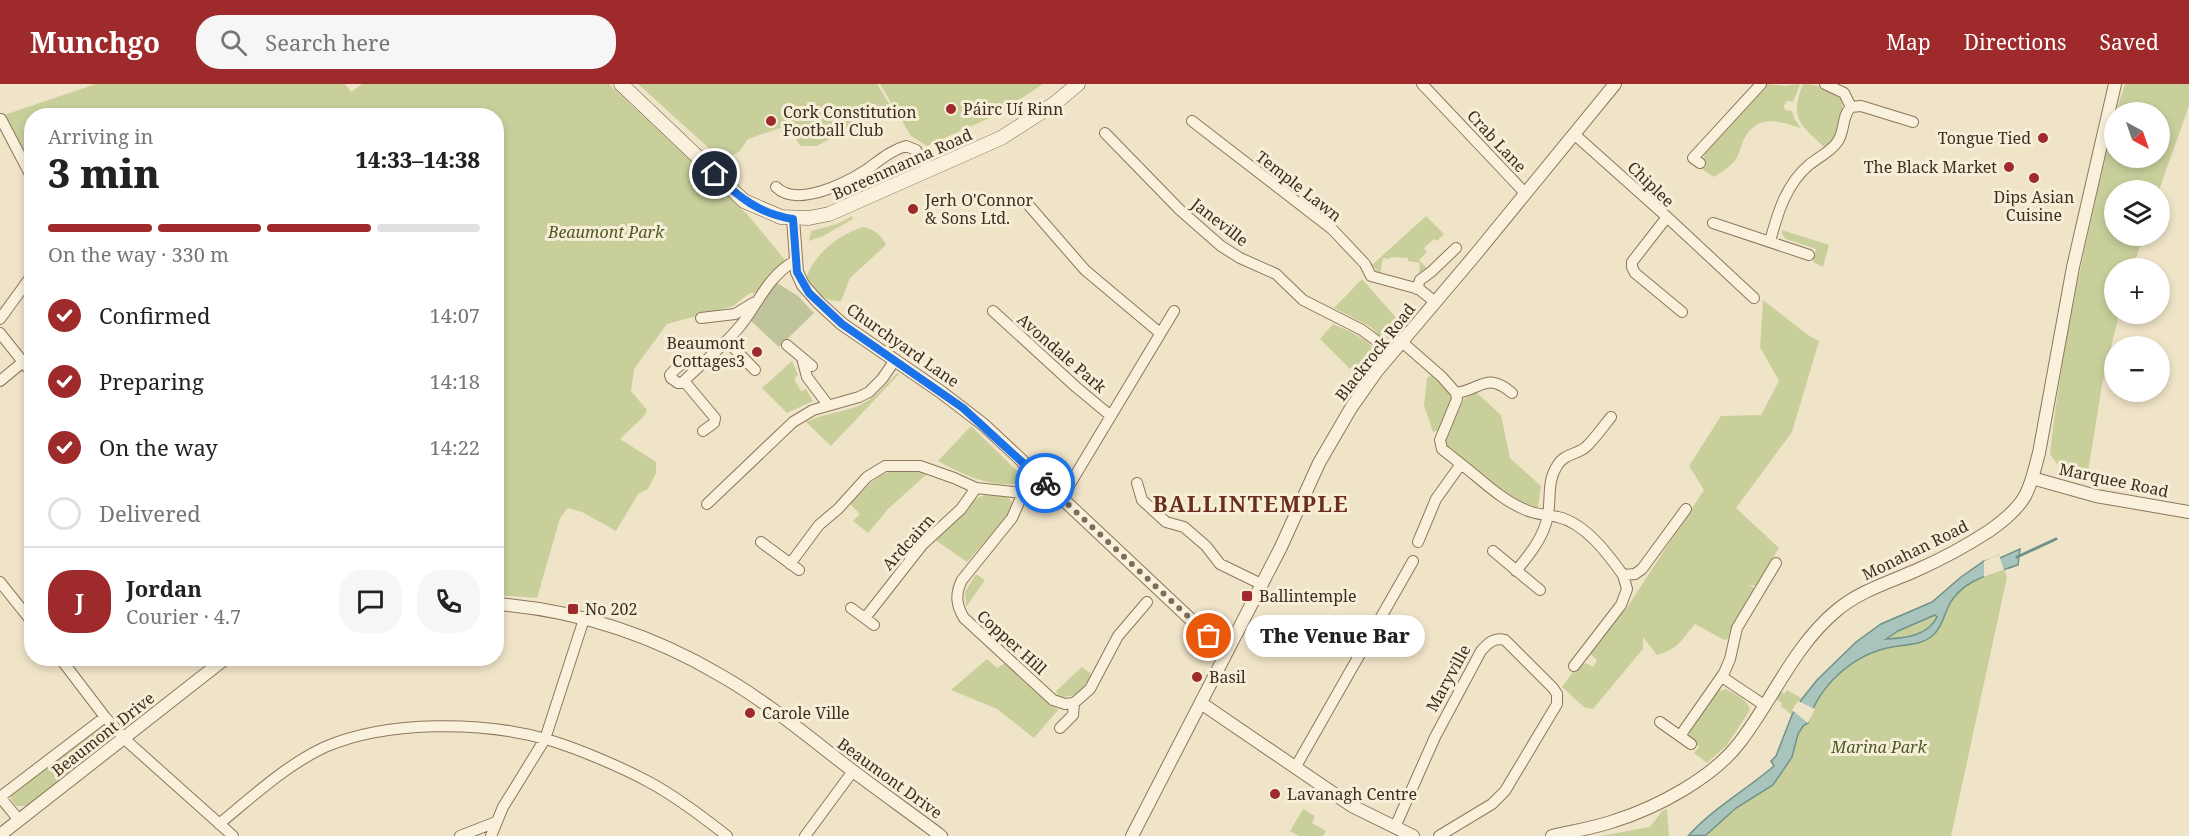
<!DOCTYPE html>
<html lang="en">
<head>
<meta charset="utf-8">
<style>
  :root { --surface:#fff; --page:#f6f6f6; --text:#222; --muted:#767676; --line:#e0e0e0; --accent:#9e2a2b }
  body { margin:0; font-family:"Noto Serif",serif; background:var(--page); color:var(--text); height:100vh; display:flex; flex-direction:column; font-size:22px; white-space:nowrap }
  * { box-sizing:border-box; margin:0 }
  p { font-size:20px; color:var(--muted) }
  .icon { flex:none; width:33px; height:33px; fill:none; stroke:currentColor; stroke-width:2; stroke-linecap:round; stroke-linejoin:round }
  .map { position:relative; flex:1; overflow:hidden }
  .sheet { position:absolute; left:24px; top:24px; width:480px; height:558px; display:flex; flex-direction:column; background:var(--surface); border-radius:24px; box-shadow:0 3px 9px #0003 }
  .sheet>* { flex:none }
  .needle { width:39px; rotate:140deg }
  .buttons { position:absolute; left:2104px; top:18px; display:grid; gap:12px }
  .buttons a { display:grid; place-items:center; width:66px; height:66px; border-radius:50%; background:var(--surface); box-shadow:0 3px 9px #0003; font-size:30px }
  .pin { position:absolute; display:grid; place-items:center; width:51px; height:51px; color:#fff; margin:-26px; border:3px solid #fff; border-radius:50%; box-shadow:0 2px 6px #0007 }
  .courier { position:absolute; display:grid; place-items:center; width:60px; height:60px; margin:-30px; border:4px solid #1a73e8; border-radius:50%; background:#fff; color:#222; box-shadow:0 2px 8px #0007 }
  .bubble { position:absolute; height:42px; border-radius:21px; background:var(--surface); box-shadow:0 3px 9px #0003; font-size:20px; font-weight:800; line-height:42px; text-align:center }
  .overview em { font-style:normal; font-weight:800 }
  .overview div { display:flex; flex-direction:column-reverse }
  .overview { display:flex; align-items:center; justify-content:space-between; height:102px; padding:0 24px }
  h1 { font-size:39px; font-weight:800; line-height:45px }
  .bar { display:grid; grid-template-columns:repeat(4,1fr); gap:9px 6px; align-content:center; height:72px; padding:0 24px }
  .bar i { height:8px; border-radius:4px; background:var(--line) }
  .bar .current { background:var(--accent) }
  .bar p { grid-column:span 4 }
  .line { display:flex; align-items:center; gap:15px; padding:0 24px; border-top:2px solid var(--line) }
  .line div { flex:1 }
  .round { display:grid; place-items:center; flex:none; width:63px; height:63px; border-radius:24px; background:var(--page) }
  ol { padding:0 24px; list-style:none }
  li { display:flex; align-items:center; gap:18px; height:66px }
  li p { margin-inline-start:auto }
  li .icon { padding:6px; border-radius:50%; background:var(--accent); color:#fff; stroke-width:4 }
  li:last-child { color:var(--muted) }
  li i { width:33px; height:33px; border:3px solid var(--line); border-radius:50% }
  header { display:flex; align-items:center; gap:36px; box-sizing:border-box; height:84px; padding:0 30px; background:var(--accent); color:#fff }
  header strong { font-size:28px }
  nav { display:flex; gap:33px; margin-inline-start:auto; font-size:21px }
  .search { width:420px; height:54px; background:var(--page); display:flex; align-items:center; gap:15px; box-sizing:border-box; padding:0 21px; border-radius:24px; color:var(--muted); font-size:22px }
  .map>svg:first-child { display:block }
  .green { fill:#c9cf9b }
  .cemetery { fill:#bfc49a }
  .water { fill:#a9c4bc; stroke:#6f938a; stroke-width:1.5; fill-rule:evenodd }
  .pier { fill:#f0e4c8 }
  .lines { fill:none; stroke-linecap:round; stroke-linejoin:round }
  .stream { stroke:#6f938a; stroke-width:3 }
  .minor-casing { stroke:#8d765c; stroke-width:12 }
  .tertiary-casing { stroke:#8d765c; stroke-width:14 }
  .secondary-casing { stroke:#6f573f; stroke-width:15 }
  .minor { stroke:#faf1dc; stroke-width:10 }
  .tertiary { stroke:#faf1dc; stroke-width:12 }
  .secondary { stroke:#faf1dc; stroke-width:14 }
  .done { stroke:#7c6e5b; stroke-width:6; stroke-dasharray:0 10.8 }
  .route { stroke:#1a73e8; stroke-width:8 }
  .poi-dot { fill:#9e2a2b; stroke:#f7eed8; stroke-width:2 }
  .labels { text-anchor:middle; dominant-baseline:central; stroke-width:6; stroke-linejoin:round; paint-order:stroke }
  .poi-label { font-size:16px; fill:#3d2e20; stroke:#f7eed8; text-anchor:start }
  .street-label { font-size:16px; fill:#3d2e20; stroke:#f7eed8 }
  .park-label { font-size:16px; font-style:italic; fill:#4d5a26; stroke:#f7eed8 }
  .district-label { font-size:22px; font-weight:bold; letter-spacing:1.5px; fill:#6b2e1e; stroke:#f7eed8 }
</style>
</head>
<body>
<header>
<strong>Munchgo</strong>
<div class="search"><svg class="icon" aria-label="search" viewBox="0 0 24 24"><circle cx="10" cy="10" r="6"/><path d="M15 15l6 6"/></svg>Search here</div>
<nav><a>Map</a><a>Directions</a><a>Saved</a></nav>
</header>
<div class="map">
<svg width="2189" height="752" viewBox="0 0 2189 752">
  <rect width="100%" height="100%" fill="#f0e4c8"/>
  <path class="green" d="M 96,0 L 345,0 L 351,8 L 362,0 L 609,0 L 748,131 L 785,176 L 758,209 L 750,209 L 733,222 L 667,240 L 634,285 L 631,307 L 647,326 L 644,332 L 620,355 L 656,378 L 656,389 L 648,405 L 638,410 L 616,447 L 582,428 L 568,424 L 560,434 L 537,514 L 497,511 L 496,32 L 32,32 L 31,82 L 1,32 Z
    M 638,0 L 877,0 L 890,21 L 817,62 L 801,62 L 786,42 L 748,55 L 739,68 L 723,77 Z
    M 880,0 L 1043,0 L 996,31 L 927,62 L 911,52 Z
    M 1767,0 L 1785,2 L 1800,0 L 1793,18 L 1787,17 L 1784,22 L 1785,26 L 1792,27 L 1795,36 L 1801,44 C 1778,37 1757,29 1743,57 C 1740,64 1739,73 1733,79 C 1728,84 1720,89 1714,93 L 1700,84 L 1705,78 L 1704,73 L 1706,65 Z
    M 1803,0 C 1816,0 1831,6 1842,14 C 1844,33 1838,51 1825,64 C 1800,39 1789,36 1803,0 Z
    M 2125,0 L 2189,0 L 2189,22 L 2159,106 L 2115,106 L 2115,152 L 2143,152 L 2134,181 L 2137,184 L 2115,184 L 2115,230 L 2119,230 L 2102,301 L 2086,400 C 2069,394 2060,385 2050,370 C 2062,256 2089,144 2115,32 L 2115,74 L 2160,74 L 2160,28 L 2116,28 Z
    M 852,132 L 853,135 L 823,152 L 809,157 L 811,147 L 837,140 Z
    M 1426,132 L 1444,150 L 1437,157 L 1434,155 L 1424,164 L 1427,168 L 1419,176 L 1429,186 L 1419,189 L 1420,179 L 1408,177 L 1408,174 L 1391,173 L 1390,175 L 1383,174 L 1380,190 L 1372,181 Z
    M 863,143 C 873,144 882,152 886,161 L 850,194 L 841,217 C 825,217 813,210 806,195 C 814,169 839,151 863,143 Z
    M 1782,146 L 1829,161 L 1823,183 L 1813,178 L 1816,165 L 1786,155 L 1782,150 Z
    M 1362,195 L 1404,243 L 1392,256 L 1381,253 L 1371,243 L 1334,224 Z
    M 1763,216 L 1808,251 L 1819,257 L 1792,348 L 1736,424 L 1779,464 L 1756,502 L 1748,501 L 1755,504 L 1733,542 L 1728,555 L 1724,556 L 1695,540 C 1681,556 1679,565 1657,571 L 1643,553 L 1643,565 L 1593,625 L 1584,623 L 1562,603 C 1569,594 1574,583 1586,579 L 1593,583 L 1597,576 L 1589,569 L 1622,527 L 1624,528 L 1704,406 L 1689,382 L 1721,332 L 1761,331 L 1779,297 L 1760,263 Z
    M 1333,240 C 1344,245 1378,258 1376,273 C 1375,282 1367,289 1361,296 L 1320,255 Z
    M 792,277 L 798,291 L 794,295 L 801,307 L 806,305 L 813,317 L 787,329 L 762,304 Z
    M 897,289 L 899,290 L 831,362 L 806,338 C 826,328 852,328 869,316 C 880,308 888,298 897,289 Z
    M 1431,291 L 1434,292 L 1449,308 L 1452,316 L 1442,345 L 1433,348 L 1424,321 L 1427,294 Z
    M 1475,307 L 1501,331 L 1510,374 L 1541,402 L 1538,423 C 1517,423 1465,377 1447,363 L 1445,355 L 1464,315 Z
    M 971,342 L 1023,393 L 1023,397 C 999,408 959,389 938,377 Z
    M 908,385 L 928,389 L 888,425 L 868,449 L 853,437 L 860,430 L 850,420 C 872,399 876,387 908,385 Z
    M 985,411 L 1006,412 C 1015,418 1013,424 1009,431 L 967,478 L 934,455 L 977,414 Z
    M 1999,470 L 2007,493 L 1951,752 L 1688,752 C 1713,724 1746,706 1775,682 L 1771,677 L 1776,672 L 1792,631 L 1781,622 L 1782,619 L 1775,614 L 1780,607 L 1784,610 L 1787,606 L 1803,615 L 1817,596 L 1856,558 L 1881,540 L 1932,518 L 1961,493 L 1984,477 Z
    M 976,490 L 985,496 L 966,523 L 965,508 Z
    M 987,575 L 997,584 L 1005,579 L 1058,626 L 1034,654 L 997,625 L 951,606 Z
    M 1082,583 L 1093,591 C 1086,604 1074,616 1058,612 L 1056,607 Z
    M 1718,605 L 1720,607 L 1726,605 C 1735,610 1748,616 1750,626 L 1727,661 L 1707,679 L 1694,669 L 1699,663 L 1689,653 L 1690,648 Z
    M 100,643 C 107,645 110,653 106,658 L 27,722 L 16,722 L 11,715 L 11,711 Z
    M 1303,725 L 1315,732 L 1312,739 L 1326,747 L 1323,752 L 1299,752 L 1290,747 Z
    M 1667,725 L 1669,752 L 1600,752 L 1650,743 L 1662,727 Z"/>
  <path class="cemetery" d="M 777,199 L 798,212 L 814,229 L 779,263 L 749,235 Z"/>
  <path class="water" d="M 2020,465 L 2018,481 C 1992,490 1963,495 1949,521 C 1944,532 1941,545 1931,553 C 1919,562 1905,560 1892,563 C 1853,570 1818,602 1808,639 L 1803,642 L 1798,650 L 1792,673 L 1773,701 L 1736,724 L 1706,751 L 1688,752 C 1713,724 1746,706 1774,682 L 1771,677 L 1776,672 L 1792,631 L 1802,615 L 1817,596 L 1856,558 L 1881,540 L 1932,518 L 1961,493 L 1984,477 L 2000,474 ZM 1935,531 L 1937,533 C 1928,552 1905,554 1886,555 L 1898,547 Z"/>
  <path class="pier" d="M 1999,471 L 2004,486 L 1984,493 L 1984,477 Z
    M 1798,617 L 1815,625 L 1808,639 L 1792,626 Z"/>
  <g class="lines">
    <path class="stream" d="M 2017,473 L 2056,455"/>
    <g class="minor-casing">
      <path id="minor" d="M 1422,0 L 1525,109
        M 1825,0 L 1844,9 L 1851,23 L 1861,22 L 1913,38
        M 1,35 L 32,94
        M 1192,37 L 1332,145 L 1365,180 L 1371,192 L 1419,205 L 1435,218
        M 1105,49 L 1180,126 L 1221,162 L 1240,174 L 1276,190 L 1303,216 L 1362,246 L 1393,269
        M 1574,50 L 1667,133 L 1632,178 L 1632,183 L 1635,189 L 1682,228
        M 1700,79 L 1693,74 L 1761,0
        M 776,103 C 797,124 846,99 866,86 C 879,77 891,66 906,62 L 916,66 L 929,85
        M 1025,117 L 1085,186 L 1160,249
        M 1667,133 L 1754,214
        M 1713,139 L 1809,171
        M 1770,157 C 1778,128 1786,100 1810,80 C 1819,73 1832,67 1838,57 C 1845,46 1842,31 1851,23
        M 1417,205 L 1420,196 L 1431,188 L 1456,164
        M 993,227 L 1076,303 L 1111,332
        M 701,234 L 735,230 L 753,219
        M 0,235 L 32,191
        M 0,249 L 23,278 L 0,297
        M 727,257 L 755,286
        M 1402,258 L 1442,293 L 1456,309 C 1481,306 1486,287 1512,309
        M 787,261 L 812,282
        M 802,274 L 807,293 L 828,321
        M 23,278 L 32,289
        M 684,299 L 678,299 L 671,294 L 670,291 C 680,279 688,274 703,280
        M 703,347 L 714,339 L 715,334 L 684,297 C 703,278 724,262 741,241 C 758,219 769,191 795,177
        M 1461,380 C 1482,396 1501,416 1526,426 C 1536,431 1547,430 1558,433 C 1585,439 1608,470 1623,491
        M 1036,391 L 1023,409 L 1012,434 L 962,496 C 955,510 956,521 964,534 L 1053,616 L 1065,620 L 1074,619
        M 1137,399 L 1142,416 L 1166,438 L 1184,443 L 1206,462 L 1220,480 L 1261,500
        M 1061,415 L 1174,227
        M 707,420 L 793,338 L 813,326 L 859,313 L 869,308 L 882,295 L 895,276
        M 761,458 L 799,486
        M 1418,458 L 1436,415 L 1461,380 L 1442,365 L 1440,356 L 1457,315 L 1456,309
        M 1493,467 L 1540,506
        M 790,480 L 819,441 L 838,425 L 867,393 L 885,382 L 920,382 L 954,394 L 976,404 L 1023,409
        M 1516,487 C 1530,470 1544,453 1548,431 C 1551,414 1547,397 1557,382 C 1564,369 1578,371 1587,362 C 1596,353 1603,343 1611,333
        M 0,498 L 32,538
        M 851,524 L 874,541
        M 865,534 L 923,460 L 961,425 L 976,404
        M 60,574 L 105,633 L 129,659 L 233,752
        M 1574,582 L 1621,521 L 1627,505 L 1623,491 L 1635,490 L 1642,485 L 1686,425
        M 1722,593 L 1764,621
        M 1660,638 L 1691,660
        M 1060,644 L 1073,631 L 1074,619 L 1090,605 L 1118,552 L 1147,518
        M 1680,652 L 1724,589 L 1730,575 L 1737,544 L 1776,479
        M 1295,684 L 1413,477
        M 0,713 L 105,633
        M 0,713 L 19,736
        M 219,740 C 252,713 286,681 325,663 C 388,636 484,637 549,656 C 579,665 621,683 649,698 C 677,713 703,733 727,752
        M 1395,743 L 1435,653 L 1481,567 C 1488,559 1494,553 1505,556 L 1553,604 L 1557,610 L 1557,620 L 1505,707 L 1492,720 L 1439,752
        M 460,752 L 496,738
        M 491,752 L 503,723 L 545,655 L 584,535
        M 805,752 L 853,687"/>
    </g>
    <g class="tertiary-casing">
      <path id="tertiary" d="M 793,135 L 797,188 L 803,201 L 818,218 L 842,240 L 941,308 L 984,341 L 1202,546 L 1228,565
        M 2032,394 L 2096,412 L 2189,428
        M 496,520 C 575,526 652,551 720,591 C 766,617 811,655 853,687 C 882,709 912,730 941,752
        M 1201,619 L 1352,722 L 1413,752
        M 0,751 L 226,574
        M 1132,752 L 1281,463 L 1319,379 L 1351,324 L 1377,287 L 1476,170 L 1615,0
        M 1552,752 C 1573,747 1594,744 1614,737 C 1656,724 1713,694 1740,658 C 1773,615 1794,562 1836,527 C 1859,507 1890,498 1917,486 C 1942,475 1966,462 1989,447 C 2002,438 2017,426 2025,412 C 2032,399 2035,383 2039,369 L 2073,183 L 2115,0"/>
    </g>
    <g class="secondary-casing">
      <path id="secondary" d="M 621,0 L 744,117 L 781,133 L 809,134 L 829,130 L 1001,54 L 1054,20 L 1078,0"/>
    </g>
    <use href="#minor" class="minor"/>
    <use href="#tertiary" class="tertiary"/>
    <use href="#secondary" class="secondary"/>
  </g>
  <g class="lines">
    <path class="done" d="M 1045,399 L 1209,552"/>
    <path class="route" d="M 715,90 C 738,113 760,130 793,135 L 797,188 L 809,209 L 842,240 L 963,324 L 1045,399"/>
  </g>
  <g class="poi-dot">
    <circle cx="951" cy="25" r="6"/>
    <circle cx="771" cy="37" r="6"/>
    <circle cx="2043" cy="54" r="6"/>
    <circle cx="2009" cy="83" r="6"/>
    <circle cx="2034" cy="94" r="6"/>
    <circle cx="913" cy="125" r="6"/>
    <circle cx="757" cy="268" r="6"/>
    <rect x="1241" y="506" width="12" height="12" rx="3"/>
    <rect x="567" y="519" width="12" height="12" rx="3"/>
    <circle cx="1197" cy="593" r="6"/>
    <circle cx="750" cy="629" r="6"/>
    <circle cx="1275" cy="710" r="6"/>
  </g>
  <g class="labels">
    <g class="poi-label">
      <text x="963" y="25">Páirc Uí Rinn</text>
      <text x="783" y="28">Cork Constitution<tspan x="783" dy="18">Football Club</tspan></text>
      <text x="2031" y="54" text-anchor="end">Tongue Tied</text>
      <text x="1997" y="83" text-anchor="end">The Black Market</text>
      <text x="2034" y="113" text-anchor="middle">Dips Asian<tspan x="2034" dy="18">Cuisine</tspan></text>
      <text x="925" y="116">Jerh O'Connor<tspan x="925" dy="18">&amp; Sons Ltd.</tspan></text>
      <text x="745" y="259" text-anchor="end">Beaumont<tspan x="745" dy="18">Cottages3</tspan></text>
      <text x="1259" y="512">Ballintemple</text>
      <text x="585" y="525">No 202</text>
      <text x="1209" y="593">Basil</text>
      <text x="762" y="629">Carole Ville</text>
      <text x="1287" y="710">Lavanagh Centre</text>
    </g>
    <g class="street-label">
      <text transform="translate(1497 57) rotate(47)">Crab Lane</text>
      <text transform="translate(902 80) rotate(-24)">Boreenmanna Road</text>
      <text transform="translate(1651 100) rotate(44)">Chiplee</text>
      <text transform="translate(1299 102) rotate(38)">Temple Lawn</text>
      <text transform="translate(1220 138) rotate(38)">Janeville</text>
      <text transform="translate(903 261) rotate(35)">Churchyard Lane</text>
      <text transform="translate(1375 268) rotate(-52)">Blackrock Road</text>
      <text transform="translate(1062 269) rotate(41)">Avondale Park</text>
      <text transform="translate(2114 396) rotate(12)">Marquee Road</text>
      <text transform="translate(908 458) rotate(-48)">Ardcairn</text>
      <text transform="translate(1915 466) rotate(-26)">Monahan Road</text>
      <text transform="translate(1012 558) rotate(42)">Copper Hill</text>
      <text transform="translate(1448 594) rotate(-61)">Maryville</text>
      <text transform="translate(103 650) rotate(-38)">Beaumont Drive</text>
      <text transform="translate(890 694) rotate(36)">Beaumont Drive</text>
    </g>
    <g class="park-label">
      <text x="606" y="148">Beaumont Park</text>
      <text x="1879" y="663">Marina Park</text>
    </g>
    <g class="district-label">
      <text x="1251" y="419">BALLINTEMPLE</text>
    </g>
  </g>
</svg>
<div class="buttons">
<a><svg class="needle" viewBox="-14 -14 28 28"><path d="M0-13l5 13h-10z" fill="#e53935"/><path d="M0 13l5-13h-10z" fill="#767676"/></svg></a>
<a><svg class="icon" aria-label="layers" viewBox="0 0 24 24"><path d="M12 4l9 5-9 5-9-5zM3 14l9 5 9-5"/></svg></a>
<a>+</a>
<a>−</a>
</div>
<div class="pin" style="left:1209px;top:552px;background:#ea580c"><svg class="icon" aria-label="bag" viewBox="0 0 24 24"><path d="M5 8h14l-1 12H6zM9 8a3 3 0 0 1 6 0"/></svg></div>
<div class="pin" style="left:715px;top:90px;background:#1f2937"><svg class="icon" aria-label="home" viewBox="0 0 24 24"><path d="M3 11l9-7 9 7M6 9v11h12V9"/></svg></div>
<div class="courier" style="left:1045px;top:399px"><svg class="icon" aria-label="bike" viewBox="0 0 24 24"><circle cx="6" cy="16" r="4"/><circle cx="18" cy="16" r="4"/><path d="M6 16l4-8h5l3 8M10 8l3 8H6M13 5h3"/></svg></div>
<div class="bubble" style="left:1245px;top:531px;width:180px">The Venue Bar</div>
<section class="sheet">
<div class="overview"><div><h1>3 min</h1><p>Arriving in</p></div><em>14:33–14:38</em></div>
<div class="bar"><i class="current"></i><i class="current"></i><i class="current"></i><i></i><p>On the way · 330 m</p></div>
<ol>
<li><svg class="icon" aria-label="check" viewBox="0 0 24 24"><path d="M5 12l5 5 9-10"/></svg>Confirmed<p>14:07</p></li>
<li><svg class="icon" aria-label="check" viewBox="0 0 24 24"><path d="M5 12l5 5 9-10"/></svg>Preparing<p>14:18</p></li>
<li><svg class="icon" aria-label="check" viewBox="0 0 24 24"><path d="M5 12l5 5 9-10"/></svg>On the way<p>14:22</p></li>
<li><i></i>Delivered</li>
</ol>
<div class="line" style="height:108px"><b class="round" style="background:var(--accent);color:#fff">J</b><div><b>Jordan</b><p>Courier · 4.7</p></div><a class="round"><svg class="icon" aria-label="chat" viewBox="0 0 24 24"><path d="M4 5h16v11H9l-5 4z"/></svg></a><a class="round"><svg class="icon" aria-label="phone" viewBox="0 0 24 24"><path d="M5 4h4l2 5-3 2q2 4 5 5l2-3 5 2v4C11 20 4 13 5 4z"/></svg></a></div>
</section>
</div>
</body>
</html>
